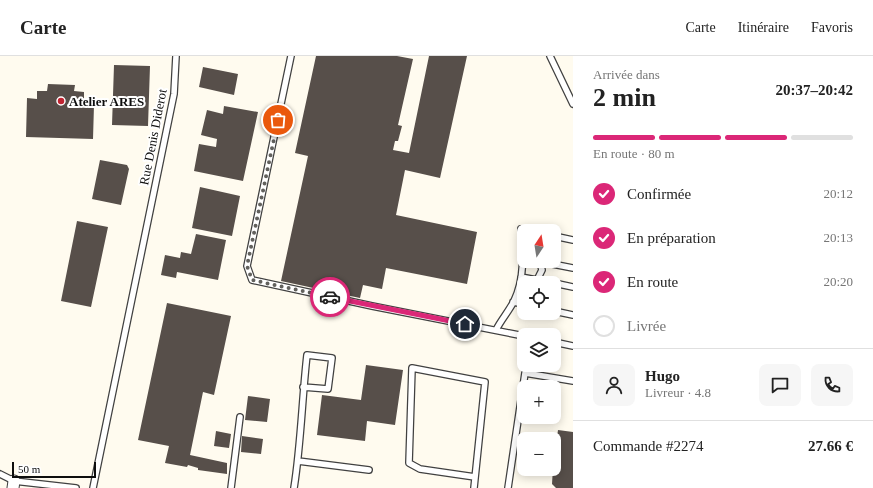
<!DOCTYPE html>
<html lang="fr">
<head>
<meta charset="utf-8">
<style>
  :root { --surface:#fff; --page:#f6f6f6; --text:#222; --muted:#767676; --line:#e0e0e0; --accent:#db2777 }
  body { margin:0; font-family:Georgia,serif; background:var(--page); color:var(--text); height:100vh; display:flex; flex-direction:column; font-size:15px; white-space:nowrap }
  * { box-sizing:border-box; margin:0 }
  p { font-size:13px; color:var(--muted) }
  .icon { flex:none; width:22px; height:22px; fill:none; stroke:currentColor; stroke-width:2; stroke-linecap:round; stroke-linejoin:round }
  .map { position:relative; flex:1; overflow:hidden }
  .details { display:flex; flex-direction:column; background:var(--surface); width:300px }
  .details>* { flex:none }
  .needle { width:26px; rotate:12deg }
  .fabs { position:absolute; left:517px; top:168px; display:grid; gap:8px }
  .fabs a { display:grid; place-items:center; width:44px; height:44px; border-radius:8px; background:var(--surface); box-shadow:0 2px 10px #0003; font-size:20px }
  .scale { position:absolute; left:12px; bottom:10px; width:84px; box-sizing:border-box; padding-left:4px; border:2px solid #0e0e0e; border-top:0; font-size:11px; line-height:14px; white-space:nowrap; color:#0e0e0e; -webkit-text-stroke:3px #fff; paint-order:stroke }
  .pin { position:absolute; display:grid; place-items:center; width:34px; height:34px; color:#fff; margin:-17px; border:2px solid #fff; border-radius:50%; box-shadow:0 1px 4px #0007 }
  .courier { position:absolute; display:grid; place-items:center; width:40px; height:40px; margin:-20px; border:3px solid #db2777; border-radius:50%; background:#fff; color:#222; box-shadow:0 1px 5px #0007 }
  .head em { font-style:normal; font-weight:600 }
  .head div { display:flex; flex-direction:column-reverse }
  .head { display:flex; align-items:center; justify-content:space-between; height:68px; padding:0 20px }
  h1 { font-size:26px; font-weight:600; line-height:30px }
  .bar { display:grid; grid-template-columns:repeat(4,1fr); gap:6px 4px; align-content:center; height:48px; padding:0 20px }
  .bar i { height:5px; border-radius:3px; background:var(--line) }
  .bar .selected { background:var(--accent) }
  .bar p { grid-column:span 4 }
  .line { display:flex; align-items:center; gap:10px; padding:0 20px; border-top:1px solid var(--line) }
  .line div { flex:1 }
  .round { display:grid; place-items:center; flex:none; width:42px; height:42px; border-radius:8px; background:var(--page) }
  ol { padding:0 20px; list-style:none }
  li { display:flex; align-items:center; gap:12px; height:44px }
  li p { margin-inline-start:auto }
  li .icon { padding:4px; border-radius:50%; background:var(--accent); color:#fff; stroke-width:4 }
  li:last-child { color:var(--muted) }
  li i { width:22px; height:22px; border:2px solid var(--line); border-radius:50% }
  header { display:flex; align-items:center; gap:24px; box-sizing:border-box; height:56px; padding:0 20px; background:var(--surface); border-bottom:1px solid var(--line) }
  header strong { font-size:19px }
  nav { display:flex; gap:22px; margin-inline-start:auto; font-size:14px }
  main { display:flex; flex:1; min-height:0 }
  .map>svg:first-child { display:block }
  .building { fill:#574f4a }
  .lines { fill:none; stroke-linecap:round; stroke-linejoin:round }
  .lane-casing { stroke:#414141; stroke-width:8 }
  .street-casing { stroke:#414141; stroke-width:13 }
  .lane { stroke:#fff; stroke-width:5.5 }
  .street { stroke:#fff; stroke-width:11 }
  .done { stroke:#62615d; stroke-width:4; stroke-dasharray:0 7.2 }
  .route { stroke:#db2777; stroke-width:5 }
  .poi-dot { fill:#c02431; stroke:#fff; stroke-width:1.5 }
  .labels { text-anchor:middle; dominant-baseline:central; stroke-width:4; stroke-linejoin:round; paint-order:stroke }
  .poi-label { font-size:13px; font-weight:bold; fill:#0e0e0e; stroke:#fff; text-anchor:start }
  .street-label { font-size:13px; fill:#0e0e0e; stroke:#fff }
</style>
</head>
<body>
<header>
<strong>Carte</strong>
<nav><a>Carte</a><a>Itinéraire</a><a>Favoris</a></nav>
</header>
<main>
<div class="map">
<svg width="573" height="432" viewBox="0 0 573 432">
  <rect width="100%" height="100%" fill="#fffbef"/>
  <path class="building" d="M 316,0 L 397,0 L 413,3 L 398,69 L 402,70 L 398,85 L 395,85 L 393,94 L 409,97 L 429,0 L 467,0 L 440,122 L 405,114 L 396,159 L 477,176 L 467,228 L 386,212 L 382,233 L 363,229 L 360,242 L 281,225 L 308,100 L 295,97 Z
    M 114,9 L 150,10 L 148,70 L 112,69 Z
    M 203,11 L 238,18 L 234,39 L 199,31 Z
    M 48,28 L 75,29 L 74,35 L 84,36 L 84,49 L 94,49 L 93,83 L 26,81 L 27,42 L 37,43 L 37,35 L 47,35 Z
    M 224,50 L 258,56 L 243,125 L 194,115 L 199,88 L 216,91 L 217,83 L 201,79 L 207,54 L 223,58 Z
    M 100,104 L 127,109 L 129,113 L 121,149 L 92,143 Z
    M 200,131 L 240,140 L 232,180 L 192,172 Z
    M 77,165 L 108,171 L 91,251 L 61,245 Z
    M 196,178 L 226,184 L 218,224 L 177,216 L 176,222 L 161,219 L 165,199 L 180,202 L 181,196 L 191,198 Z
    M 167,247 L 231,260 L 214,339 L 203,336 L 190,399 L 227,407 L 227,418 L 198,414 L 198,412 L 188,409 L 187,411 L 165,407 L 169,390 L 138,384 Z
    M 366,309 L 403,314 L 395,369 L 367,365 L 365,385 L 317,379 L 322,339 L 361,344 Z
    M 248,340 L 270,343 L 267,366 L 245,364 Z
    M 558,374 L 573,376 L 573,432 L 556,432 L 552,428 L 554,395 L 555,395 Z
    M 216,375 L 231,378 L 229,392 L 214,390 Z
    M 242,380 L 263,383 L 261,398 L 241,396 Z"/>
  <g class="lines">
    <g class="lane-casing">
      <path id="lane" d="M 291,0 L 247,210 L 252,224 L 372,250 L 524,280
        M 550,0 L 573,48
        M 554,180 L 573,184
        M 537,205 L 573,212
        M 521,221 L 552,227
        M 537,224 L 542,214 L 540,206
        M 554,227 L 573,231
        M 513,246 L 524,248
        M 554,255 L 573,259
        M 496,274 C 501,264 509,255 514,245 C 525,222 523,198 521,173 L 529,175
        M 554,286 L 573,290
        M 298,405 L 369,414
        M 0,418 L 14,425 L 76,432
        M 93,432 L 174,38 L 176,0
        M 231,432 L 240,361
        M 294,432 C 301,388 302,343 307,299 L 332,302 L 328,333 L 303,331
        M 474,432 L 485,326 L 412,312 L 409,407 L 420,413 L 475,421
        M 508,432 L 525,317 L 573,325"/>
    </g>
    <g class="street-casing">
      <path id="street" d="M 13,432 L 14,425"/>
    </g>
    <use href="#lane" class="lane"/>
    <use href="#street" class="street"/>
  </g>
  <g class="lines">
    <path class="done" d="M 278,64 L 247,210 L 252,224 L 330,241"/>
    <path class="route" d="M 330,241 L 465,268"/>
  </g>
  <circle class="poi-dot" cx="61" cy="45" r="4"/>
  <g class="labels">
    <g class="poi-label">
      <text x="69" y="45">Atelier ARES</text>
    </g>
    <g class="street-label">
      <text transform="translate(153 81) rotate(-79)">Rue Denis Diderot</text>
    </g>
  </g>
</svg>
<div class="fabs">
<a><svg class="needle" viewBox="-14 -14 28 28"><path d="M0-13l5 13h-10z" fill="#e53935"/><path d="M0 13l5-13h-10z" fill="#767676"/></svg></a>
<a><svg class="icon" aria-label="locate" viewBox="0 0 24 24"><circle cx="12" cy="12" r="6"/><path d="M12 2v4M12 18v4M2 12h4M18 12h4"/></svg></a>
<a><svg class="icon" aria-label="layers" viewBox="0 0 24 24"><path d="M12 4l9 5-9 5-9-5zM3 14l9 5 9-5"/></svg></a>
<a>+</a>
<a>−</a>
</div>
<div class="scale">50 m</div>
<div class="pin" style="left:278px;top:64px;background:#ea580c"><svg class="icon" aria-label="bag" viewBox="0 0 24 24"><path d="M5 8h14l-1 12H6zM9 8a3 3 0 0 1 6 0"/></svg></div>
<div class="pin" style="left:465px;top:268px;background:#1f2937"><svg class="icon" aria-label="home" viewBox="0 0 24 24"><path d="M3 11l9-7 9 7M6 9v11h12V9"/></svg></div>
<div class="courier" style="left:330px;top:241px"><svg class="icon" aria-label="car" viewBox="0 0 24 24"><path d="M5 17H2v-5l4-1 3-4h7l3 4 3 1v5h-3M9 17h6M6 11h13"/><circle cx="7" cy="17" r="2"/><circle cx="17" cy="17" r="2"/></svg></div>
</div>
<section class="details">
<div class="head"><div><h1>2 min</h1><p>Arrivée dans</p></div><em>20:37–20:42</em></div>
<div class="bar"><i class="selected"></i><i class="selected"></i><i class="selected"></i><i></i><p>En route · 80 m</p></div>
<ol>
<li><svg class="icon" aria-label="check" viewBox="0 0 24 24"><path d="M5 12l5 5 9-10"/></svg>Confirmée<p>20:12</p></li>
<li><svg class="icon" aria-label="check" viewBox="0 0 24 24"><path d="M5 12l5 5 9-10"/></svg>En préparation<p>20:13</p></li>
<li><svg class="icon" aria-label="check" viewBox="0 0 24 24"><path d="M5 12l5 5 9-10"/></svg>En route<p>20:20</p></li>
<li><i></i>Livrée</li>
</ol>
<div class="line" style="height:72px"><a class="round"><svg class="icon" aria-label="person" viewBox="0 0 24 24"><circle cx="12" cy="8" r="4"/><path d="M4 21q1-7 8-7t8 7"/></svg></a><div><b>Hugo</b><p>Livreur · 4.8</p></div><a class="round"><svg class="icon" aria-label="chat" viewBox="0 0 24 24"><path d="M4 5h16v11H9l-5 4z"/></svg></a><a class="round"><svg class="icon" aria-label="phone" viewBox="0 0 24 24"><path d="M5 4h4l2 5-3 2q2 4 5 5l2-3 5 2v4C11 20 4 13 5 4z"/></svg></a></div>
<div class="line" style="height:52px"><div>Commande #2274</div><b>27.66 €</b></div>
</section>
</main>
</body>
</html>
